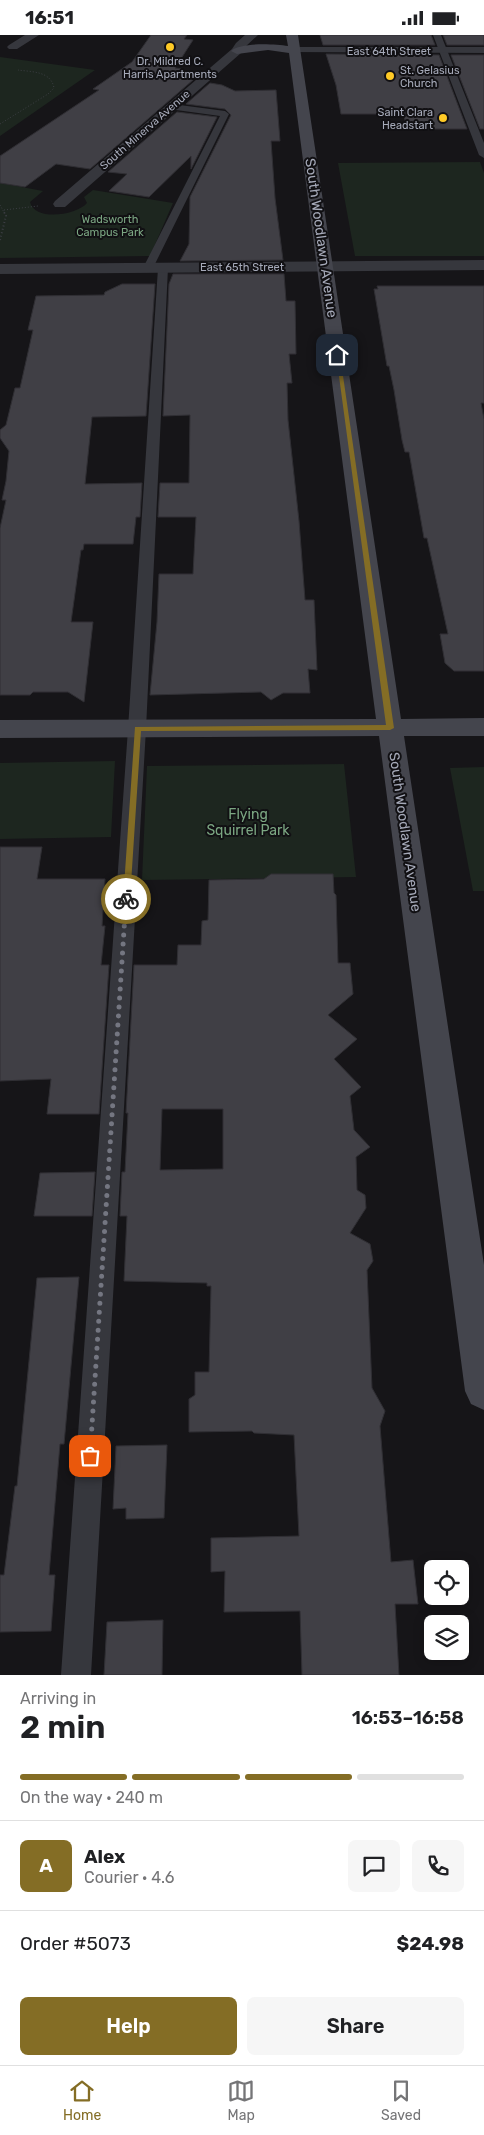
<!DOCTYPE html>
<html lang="en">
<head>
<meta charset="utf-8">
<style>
  :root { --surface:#fff; --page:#f6f6f6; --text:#202124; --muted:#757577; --line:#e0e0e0; --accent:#846d25 }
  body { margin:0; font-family:Rubik,sans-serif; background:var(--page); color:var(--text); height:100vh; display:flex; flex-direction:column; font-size:19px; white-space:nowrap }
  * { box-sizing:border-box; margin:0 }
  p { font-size:16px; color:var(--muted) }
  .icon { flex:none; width:28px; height:28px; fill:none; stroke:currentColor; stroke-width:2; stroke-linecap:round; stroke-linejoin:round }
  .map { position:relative; height:1640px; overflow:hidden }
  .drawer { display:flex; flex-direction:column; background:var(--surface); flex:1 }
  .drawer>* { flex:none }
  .buttons { position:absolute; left:424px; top:1525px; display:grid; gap:10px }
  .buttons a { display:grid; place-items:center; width:45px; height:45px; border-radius:8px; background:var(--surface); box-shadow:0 2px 12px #0003; font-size:25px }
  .pin { position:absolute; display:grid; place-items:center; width:42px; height:42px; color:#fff; margin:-21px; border-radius:10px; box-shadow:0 2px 8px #0006 }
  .courier { position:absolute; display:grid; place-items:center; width:50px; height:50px; margin:-25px; border:4px solid #846d25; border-radius:50%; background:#fff; color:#222; box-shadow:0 1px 6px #0007 }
  .overview em { font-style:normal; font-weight:600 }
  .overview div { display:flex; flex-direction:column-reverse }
  .overview { display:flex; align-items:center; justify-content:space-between; height:85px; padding:0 20px }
  h1 { font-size:32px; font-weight:600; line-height:38px }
  .bar { display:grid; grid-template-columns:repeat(4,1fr); gap:8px 5px; align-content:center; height:60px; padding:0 20px }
  .bar i { height:6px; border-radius:4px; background:var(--line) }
  .bar .on { background:var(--accent) }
  .bar p { grid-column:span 4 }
  .line { display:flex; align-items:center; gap:12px; padding:0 20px; border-top:1px solid var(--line) }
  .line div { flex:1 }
  .round { display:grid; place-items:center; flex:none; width:52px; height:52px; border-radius:8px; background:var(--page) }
  .button { display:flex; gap:10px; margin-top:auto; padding:10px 20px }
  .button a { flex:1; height:58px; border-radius:8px; background:var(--accent); color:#fff; font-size:20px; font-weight:600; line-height:58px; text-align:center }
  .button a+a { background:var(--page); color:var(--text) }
  .status { display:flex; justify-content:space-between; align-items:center; height:35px; padding:0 25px; background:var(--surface); direction:ltr }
  .status svg { height:14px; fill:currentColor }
  .tab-bar { display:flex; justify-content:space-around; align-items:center; height:70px; border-top:1px solid var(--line); background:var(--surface); font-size:14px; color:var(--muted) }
  .tab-bar a { display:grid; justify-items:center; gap:2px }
  .tab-bar .on { color:var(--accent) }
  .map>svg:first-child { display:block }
  .green { fill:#1d261f }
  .building { fill:#403f45; stroke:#302f34; fill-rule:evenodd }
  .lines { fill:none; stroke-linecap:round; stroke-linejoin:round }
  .path-far1 { stroke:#3c3e44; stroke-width:1; stroke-dasharray:1 2; stroke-linecap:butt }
  .path { stroke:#3c3e44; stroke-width:2; stroke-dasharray:1 2.5; stroke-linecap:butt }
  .lane { fill:#36373d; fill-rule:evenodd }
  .street { fill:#36373d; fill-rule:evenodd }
  .secondary { fill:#44454d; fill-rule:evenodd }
  .route { fill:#846d25 }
  .done { stroke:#747681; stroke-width:5; stroke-dasharray:0 9 }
  .poi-dot { fill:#ffca26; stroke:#111013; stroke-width:2 }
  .labels { text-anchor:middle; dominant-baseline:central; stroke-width:4; stroke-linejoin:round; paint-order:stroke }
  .far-street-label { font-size:11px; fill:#a6aab9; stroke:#111013 }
  .far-poi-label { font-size:11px; fill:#a6aab9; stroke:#111013 }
  .far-park-label { font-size:11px; fill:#7ba682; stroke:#111013 }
  .street-label { font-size:14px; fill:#a6aab9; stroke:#111013 }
  .park-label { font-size:14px; fill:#7ba682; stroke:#111013 }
</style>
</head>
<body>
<div class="status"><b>16:51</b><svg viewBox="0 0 49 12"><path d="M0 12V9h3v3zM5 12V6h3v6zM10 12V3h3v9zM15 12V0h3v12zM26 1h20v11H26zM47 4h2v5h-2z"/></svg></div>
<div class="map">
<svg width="484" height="1640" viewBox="0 0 484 1640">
  <rect width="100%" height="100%" fill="#161518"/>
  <path class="green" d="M 0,22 L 95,35 L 0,101 Z
    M 480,127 L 484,138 L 484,221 L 355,221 L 338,128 Z
    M 0,148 L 43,156 L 30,167 C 35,187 77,180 87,168 L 84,162 L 93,155 L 173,168 L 150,221 L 0,223 Z
    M 115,726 L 111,802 L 0,804 L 0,728 Z
    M 344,729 L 356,842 L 142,845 L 147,731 Z
    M 484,732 L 484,856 L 473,856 L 450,733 Z"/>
  <path class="building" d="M 151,0 L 187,0 L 184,4 L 193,5 L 175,33 L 183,34 L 174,42 L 193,45 L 90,134 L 56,129 L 25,152 L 0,148 L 0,121 L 99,55 L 93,54 L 132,27 Z
    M 320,0 L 431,0 L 435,10 L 323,10 Z
    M 443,0 L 484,0 L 484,10 L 447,10 Z
    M 326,19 L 439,20 L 467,94 L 408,94 L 403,79 L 341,79 L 336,50 Z
    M 451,20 L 484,20 L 484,94 L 480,94 Z
    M 210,48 L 222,50 L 235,56 L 276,55 L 280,106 L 271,106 L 275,163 L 283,225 L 180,226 L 189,209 L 190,162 L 231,80 L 225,74 L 186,69 Z
    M 177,77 L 217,82 L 191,134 L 191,121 L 149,162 L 109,156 L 127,139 L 108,137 Z
    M 173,239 L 284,239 L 286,266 L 295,266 L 296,319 L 289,319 L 292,348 L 287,348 L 288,385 L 299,486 L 305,565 L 314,565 L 317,635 L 308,634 L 310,658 L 283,658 L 271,665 L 261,657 L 150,660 L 157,587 L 159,539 L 193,539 L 196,482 L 158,482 L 160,448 L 189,448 L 190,380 L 163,381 L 169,249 Z
    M 122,249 L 155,249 L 146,381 L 92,382 L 85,449 L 142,448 L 140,482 L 136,482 L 133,509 L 84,509 L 83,515 L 81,515 L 71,587 L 93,587 L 84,667 L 68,657 L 33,657 L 30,660 L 0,660 L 0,493 L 6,465 L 2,465 L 6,446 L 9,416 L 0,403 L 0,395 L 6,390 L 15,353 L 20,353 L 33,295 L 28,295 L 36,261 L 104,260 L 105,257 Z
    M 377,251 L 484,251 L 484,368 L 481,368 L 484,384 L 484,636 L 454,636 L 445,628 L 440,599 L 448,599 L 427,503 L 424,503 L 409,417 L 405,417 L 402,405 L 394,355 L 389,331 L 387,331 L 374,254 L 378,254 Z
    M 0,812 L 42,812 L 37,844 L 105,844 L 102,891 L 105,891 L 101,930 L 109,930 L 99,1079 L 47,1079 L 51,1044 L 0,1046 Z
    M 271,839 L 333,839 L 334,858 L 336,860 L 338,928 L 350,928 L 353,959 L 328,980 L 357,1004 L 334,1024 L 361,1052 L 350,1061 L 354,1095 L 370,1112 L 356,1122 L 357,1155 L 365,1160 L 366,1173 L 350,1198 L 370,1209 L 373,1226 L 367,1235 L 372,1353 L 385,1376 L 380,1391 L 391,1527 L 413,1525 L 418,1569 L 395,1569 L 399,1640 L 302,1640 L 300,1576 L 224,1577 L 225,1536 L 211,1537 L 211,1503 L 299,1501 L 294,1400 L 254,1398 L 252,1396 L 189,1397 L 189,1364 L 195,1360 L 195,1337 L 209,1337 L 211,1251 L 207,1251 L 207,1248 L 124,1246 L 127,1181 L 120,1181 L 122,1137 L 125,1137 L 128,1078 L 126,1078 L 134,930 L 177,930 L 178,910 L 201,910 L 202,886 L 208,885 L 209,845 L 264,844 ZM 162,1074 L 223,1074 L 223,1134 L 160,1135 Z
    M 95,1137 L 92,1181 L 34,1181 L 40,1138 Z
    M 79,1242 L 64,1409 L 60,1409 L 49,1540 L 55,1540 L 51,1596 L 0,1597 L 0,1540 L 4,1540 L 15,1451 L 17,1451 L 37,1243 Z
    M 167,1410 L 164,1483 L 126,1484 L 126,1473 L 113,1474 L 116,1411 Z
    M 163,1585 L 162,1640 L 104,1640 L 107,1587 Z"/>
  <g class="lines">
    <path class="path-far1" d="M 0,89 L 48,59 L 54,53 C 51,36 32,37 18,35
      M 0,170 L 5,179
      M 4,175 L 38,171"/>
    <path class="path" d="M 0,205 L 6,181 L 4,177"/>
    <path class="lane" d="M 433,0 L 441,0 L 484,108 L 484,123 L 479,120 Z
      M 172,69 L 225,76 L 229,79 L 153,233 L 148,236 L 143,233 L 220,81 L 169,74 L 169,70 Z
      M 163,230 L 168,233 L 146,694 L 91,1640 L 61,1640 L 128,694 L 158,233 Z"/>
    <path class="street" d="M 25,0 L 39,0 L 17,14 L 9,14 L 7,12 L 9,10 Z
      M 245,0 L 258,0 L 245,12 L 241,18 L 65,172 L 55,172 L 53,169 L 55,166 L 232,14 L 236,8 Z
      M 294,12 L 484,12 L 484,18 L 290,17 L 288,15 Z
      M 484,225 L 484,235 L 0,239 L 0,229 Z"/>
    <path class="secondary" d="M 286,0 L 298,0 L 401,684 L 484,683 L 484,701 L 404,701 L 484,1230 L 484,1375 L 471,1369 L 465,1356 L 379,701 L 0,703 L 0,685 L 376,684 L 289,18 L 268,15 L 237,19 L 231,16 C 241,7 274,9 288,11 Z"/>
  </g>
  <path class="route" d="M 336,319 L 340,320 L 394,693 L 390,695 L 141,696 L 130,864 L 126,867 L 123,866 L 135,692 L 386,690 Z"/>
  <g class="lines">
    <path class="done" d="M 90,1421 L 126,864"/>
  </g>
  <g class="poi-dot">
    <circle cx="170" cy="12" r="5"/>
    <circle cx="390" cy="41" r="5"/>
    <circle cx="443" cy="83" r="5"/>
  </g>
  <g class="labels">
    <g class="far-street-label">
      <text x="389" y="16">East 64th Street</text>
      <text transform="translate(145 95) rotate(-41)">South Minerva Avenue</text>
      <text x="242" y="232">East 65th Street</text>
    </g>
    <g class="far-poi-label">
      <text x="170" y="26">Dr. Mildred C.<tspan x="170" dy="13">Harris Apartments</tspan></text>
      <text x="400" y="35" text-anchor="start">St. Gelasius<tspan x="400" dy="13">Church</tspan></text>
      <text x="433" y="77" text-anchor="end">Saint Clara<tspan x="433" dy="13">Headstart</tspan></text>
    </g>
    <g class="far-park-label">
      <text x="110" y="184">Wadsworth<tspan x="110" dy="13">Campus Park</tspan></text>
    </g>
    <g class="street-label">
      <text transform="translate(321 203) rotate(82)">South Woodlawn Avenue</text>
      <text transform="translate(405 797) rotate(82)">South Woodlawn Avenue</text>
    </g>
    <g class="park-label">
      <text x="248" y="779">Flying<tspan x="248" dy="16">Squirrel Park</tspan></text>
    </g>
  </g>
</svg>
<div class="buttons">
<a><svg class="icon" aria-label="locate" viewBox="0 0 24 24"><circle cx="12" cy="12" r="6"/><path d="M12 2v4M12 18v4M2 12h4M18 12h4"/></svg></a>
<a><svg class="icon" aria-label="layers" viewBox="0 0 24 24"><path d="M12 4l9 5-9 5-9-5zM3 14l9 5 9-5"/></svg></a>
</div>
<div class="pin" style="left:90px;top:1421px;background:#ea580c"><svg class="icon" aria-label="bag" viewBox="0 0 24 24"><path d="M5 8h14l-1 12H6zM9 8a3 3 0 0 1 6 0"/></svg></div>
<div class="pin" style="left:337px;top:320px;background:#1f2937"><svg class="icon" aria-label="home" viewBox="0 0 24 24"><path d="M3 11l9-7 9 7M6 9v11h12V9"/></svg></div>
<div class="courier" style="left:126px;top:864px"><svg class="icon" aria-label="bike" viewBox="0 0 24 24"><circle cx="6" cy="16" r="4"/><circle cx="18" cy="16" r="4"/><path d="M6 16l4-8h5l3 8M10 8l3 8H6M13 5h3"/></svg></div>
</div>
<section class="drawer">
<div class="overview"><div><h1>2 min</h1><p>Arriving in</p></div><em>16:53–16:58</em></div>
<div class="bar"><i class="on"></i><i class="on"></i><i class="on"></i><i></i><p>On the way · 240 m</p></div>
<div class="line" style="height:90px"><b class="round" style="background:var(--accent);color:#fff">A</b><div><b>Alex</b><p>Courier · 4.6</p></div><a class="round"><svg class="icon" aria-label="chat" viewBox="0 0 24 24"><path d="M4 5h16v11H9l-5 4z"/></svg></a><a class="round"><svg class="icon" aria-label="phone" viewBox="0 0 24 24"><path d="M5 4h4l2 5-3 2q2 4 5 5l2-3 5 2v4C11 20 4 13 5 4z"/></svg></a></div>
<div class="line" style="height:65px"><div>Order #5073</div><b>$24.98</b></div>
<div class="button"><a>Help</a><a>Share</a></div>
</section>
<nav class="tab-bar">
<a class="on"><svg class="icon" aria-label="home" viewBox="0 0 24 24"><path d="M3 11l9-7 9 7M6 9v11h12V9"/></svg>Home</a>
<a><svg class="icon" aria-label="map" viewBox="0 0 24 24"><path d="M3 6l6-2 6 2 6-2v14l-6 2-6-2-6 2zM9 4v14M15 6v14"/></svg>Map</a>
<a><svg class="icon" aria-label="saved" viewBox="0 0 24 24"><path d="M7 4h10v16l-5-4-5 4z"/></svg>Saved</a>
</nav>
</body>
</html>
